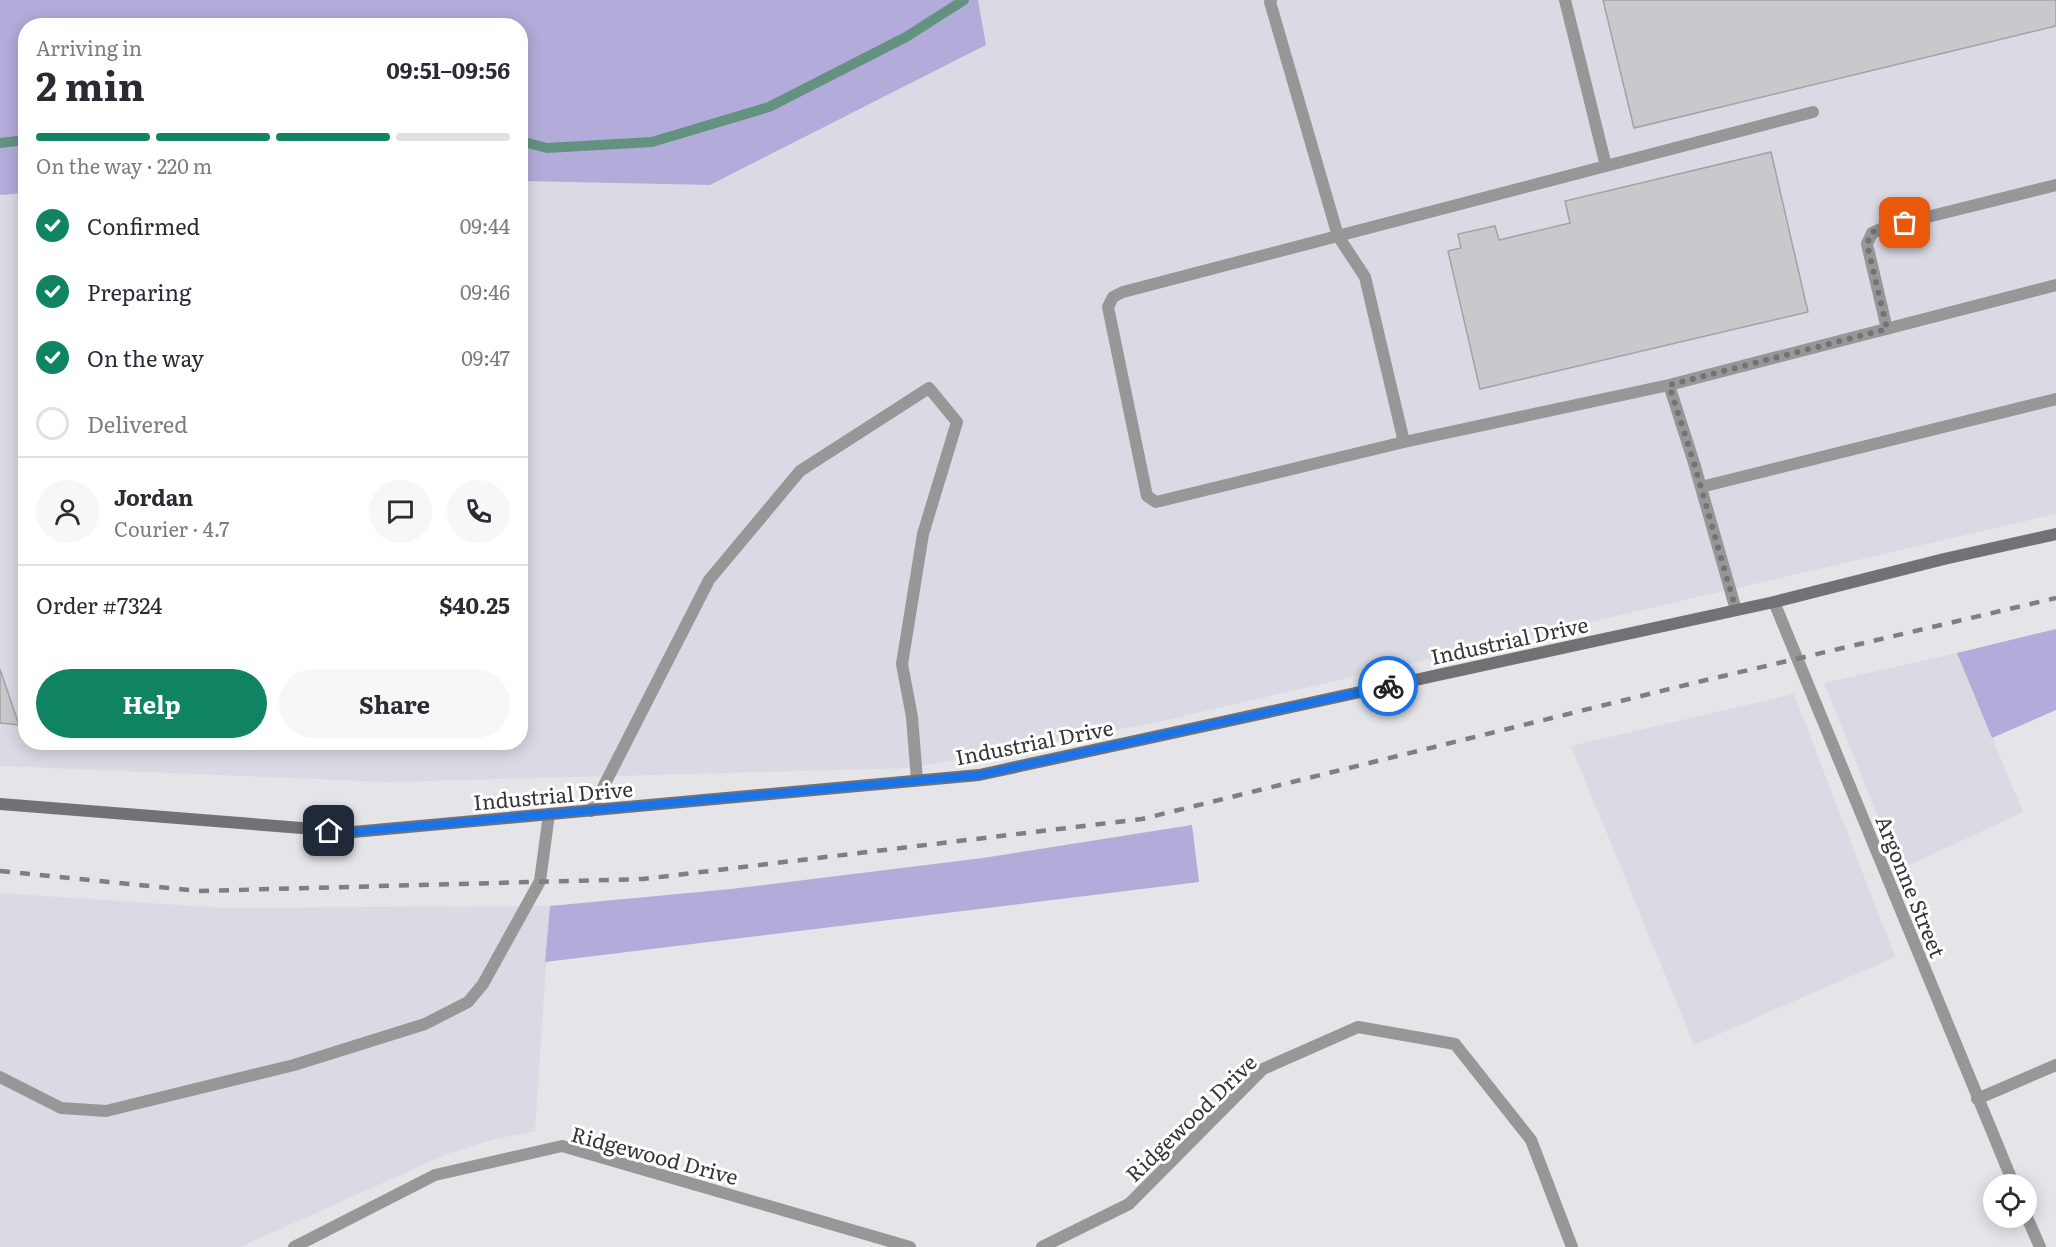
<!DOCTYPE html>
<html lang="en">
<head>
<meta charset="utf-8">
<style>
  :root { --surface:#fff; --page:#f7f7f7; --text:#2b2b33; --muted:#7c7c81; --line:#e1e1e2; --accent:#108462 }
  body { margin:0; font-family:Literata,serif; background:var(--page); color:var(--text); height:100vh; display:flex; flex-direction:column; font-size:22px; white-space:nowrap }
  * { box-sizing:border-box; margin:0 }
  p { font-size:20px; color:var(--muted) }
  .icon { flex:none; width:33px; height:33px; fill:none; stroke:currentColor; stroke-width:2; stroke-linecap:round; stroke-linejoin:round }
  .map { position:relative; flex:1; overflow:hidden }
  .drawer { position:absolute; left:18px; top:18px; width:510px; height:732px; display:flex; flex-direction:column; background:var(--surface); border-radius:24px; box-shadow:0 3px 15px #0003 }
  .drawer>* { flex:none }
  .tools { position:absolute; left:1983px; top:1174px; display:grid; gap:12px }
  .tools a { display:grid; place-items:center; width:54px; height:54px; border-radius:50%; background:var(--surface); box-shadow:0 3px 15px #0003; font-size:30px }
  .pin { position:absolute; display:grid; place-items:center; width:51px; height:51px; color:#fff; margin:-26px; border-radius:12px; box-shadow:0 3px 9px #0006 }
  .courier { position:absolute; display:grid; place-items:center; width:60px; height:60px; margin:-30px; border:4px solid #1a73e8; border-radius:50%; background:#fff; color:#222; box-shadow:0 2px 8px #0007 }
  .headline em { font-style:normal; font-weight:700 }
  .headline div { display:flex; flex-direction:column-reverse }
  .headline { display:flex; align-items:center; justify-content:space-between; height:102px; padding:0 18px }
  h1 { font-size:39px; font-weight:700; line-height:45px }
  .bar { display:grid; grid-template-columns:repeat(4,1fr); gap:9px 6px; align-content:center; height:72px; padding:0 18px }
  .bar i { height:8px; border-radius:4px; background:var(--line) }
  .bar .active { background:var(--accent) }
  .bar p { grid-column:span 4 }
  .line { display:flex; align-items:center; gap:15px; padding:0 18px; border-top:2px solid var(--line) }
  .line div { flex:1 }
  .round { display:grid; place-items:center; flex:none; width:63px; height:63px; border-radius:32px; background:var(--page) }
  ol { padding:0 18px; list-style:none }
  li { display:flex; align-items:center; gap:18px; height:66px }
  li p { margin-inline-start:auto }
  li .icon { padding:6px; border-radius:50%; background:var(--accent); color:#fff; stroke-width:4 }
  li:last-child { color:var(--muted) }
  li i { width:33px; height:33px; border:3px solid var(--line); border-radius:50% }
  .primary-button { display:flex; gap:12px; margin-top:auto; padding:12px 18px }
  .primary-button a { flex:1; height:69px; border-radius:36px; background:var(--accent); color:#fff; font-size:24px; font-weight:700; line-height:69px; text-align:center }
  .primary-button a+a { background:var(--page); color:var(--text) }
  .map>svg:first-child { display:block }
  .built { fill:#dbd9e4 }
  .green { fill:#b3abd9 }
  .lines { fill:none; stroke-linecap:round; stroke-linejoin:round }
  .stream { stroke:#649280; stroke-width:10 }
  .building { fill:#c9c9cd; stroke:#a3a2a6; stroke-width:1.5 }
  .service { stroke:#979798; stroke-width:12 }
  .minor { stroke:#979798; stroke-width:12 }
  .secondary { stroke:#727174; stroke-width:12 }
  .rail { stroke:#7f7e80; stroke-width:4.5; stroke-dasharray:10 10; stroke-linecap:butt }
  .done { stroke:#737375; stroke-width:6; stroke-dasharray:0 10.8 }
  .route { stroke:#1a73e8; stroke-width:8 }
  .labels { text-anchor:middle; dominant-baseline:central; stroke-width:6; stroke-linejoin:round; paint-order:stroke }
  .street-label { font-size:21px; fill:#363637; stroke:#fff }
</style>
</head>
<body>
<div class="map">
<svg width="2056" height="1247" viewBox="0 0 2056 1247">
  <rect width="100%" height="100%" fill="#e5e4e8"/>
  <path class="built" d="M 978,0 L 2056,0 L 2056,514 L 1158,722 L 912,768 L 387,782 L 0,766 L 0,194 L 26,193 L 26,742 L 520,742 L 521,181 L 710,185 L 986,45 Z
    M 1957,653 L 2023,812 L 1899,870 L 1824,683 Z
    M 1794,694 L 1895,957 L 1694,1045 L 1571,746 Z
    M 0,893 L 223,908 L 550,906 L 535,1131 L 495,1139 L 447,1154 L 240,1247 L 0,1247 Z"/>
  <path class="green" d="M 0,0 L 978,0 L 986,45 L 710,185 L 521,181 L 520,26 L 26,26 L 25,193 L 2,195 L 0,194 Z
    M 2056,629 L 2056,710 L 1992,738 L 1957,653 Z
    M 1192,825 L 1199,882 L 545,962 L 550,906 L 731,889 L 983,858 Z"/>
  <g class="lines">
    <path class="stream" d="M 520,141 L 547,148 L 652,142 L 769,107 L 906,37 L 964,0
      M 0,143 L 26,140"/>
  </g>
  <path class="building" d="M 1603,0 L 2056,0 L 2056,26 L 1634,128 Z
    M 1771,152 L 1808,312 L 1480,389 L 1448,251 L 1461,248 L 1458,234 L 1495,226 L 1499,240 L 1570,223 L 1565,201 Z
    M 0,669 L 19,725 L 0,723 Z"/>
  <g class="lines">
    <path class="service" d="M 1271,0 L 1270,2 L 1338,236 L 1365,277 L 1404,442
      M 1565,0 L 1606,166
      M 1813,112 L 1123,292 L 1113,297 L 1108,307 L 1147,496 L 1156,502 L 1404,442 L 1669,385 L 2056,285
      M 1887,329 L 1867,244 L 1872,233 L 1883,228 L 2056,185
      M 1669,385 L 1694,463 L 1736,610
      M 1701,487 L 2056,399
      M 591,811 L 709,580 L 800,471 L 929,388 L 957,422 L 923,534 L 902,664 L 912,717 L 917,780
      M 0,1077 L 61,1108 L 106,1111 L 294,1065 L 425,1024 L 468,1002 L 483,984 L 540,881 L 549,814"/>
    <path class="minor" d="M 1774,602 L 2014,1185
      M 1977,1099 L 2056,1065
      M 2026,1215 L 2040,1247
      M 294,1247 L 435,1175 L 562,1146 L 910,1247
      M 1042,1247 L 1129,1204 L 1263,1069 L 1358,1027 L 1455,1044 L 1531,1140 L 1572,1247"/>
    <path class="secondary" d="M 0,804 L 353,832 L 979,775 L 1774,602 L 1944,559 L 2056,534"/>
    <path class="rail" d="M 0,871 L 198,891 L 643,879 L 1142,819 L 1702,681 L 2056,598"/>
  </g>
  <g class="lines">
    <path class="done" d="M 1388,686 L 1736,610 L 1694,463 L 1669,385 L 1887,329 L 1867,244 L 1872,232 L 1905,223"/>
    <path class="route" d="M 329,831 L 353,832 L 979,775 L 1388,686"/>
  </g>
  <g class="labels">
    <g class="street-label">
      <text transform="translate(1509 639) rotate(-12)">Industrial Drive</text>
      <text transform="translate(1034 741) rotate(-11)">Industrial Drive</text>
      <text transform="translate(553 794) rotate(-5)">Industrial Drive</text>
      <text transform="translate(1912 886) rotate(68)">Argonne Street</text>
      <text transform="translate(1190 1117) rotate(-44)">Ridgewood Drive</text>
      <text transform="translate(655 1154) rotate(15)">Ridgewood Drive</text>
    </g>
  </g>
</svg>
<div class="tools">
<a><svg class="icon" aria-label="locate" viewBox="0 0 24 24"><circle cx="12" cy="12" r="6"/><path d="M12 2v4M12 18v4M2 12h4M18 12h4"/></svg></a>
</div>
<div class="pin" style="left:1905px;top:223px;background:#ea580c"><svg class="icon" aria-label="bag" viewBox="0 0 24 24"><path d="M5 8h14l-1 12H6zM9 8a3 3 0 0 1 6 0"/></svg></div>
<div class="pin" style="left:329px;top:831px;background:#1f2937"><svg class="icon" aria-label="home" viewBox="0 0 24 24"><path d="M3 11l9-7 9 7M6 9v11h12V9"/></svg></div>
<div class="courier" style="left:1388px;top:686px"><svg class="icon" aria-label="bike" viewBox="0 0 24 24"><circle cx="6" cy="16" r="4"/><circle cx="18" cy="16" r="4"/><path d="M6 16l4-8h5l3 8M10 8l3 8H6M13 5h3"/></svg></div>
<section class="drawer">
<div class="headline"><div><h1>2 min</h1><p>Arriving in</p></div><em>09:51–09:56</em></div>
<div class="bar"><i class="active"></i><i class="active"></i><i class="active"></i><i></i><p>On the way · 220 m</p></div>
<ol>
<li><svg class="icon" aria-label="check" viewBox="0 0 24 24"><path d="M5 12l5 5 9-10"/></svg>Confirmed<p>09:44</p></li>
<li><svg class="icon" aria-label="check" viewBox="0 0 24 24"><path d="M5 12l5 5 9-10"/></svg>Preparing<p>09:46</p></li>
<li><svg class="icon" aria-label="check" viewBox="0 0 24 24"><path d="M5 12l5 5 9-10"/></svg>On the way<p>09:47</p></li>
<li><i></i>Delivered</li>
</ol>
<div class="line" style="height:108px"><a class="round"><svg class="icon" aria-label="person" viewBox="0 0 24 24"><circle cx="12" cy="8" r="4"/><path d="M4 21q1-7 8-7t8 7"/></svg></a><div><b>Jordan</b><p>Courier · 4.7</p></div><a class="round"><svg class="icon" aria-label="chat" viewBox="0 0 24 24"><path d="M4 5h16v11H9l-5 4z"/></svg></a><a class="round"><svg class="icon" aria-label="phone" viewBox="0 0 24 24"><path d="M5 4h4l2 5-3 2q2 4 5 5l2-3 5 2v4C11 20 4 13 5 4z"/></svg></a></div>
<div class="line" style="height:78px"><div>Order #7324</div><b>$40.25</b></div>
<div class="primary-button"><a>Help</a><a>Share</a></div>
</section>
</div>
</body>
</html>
